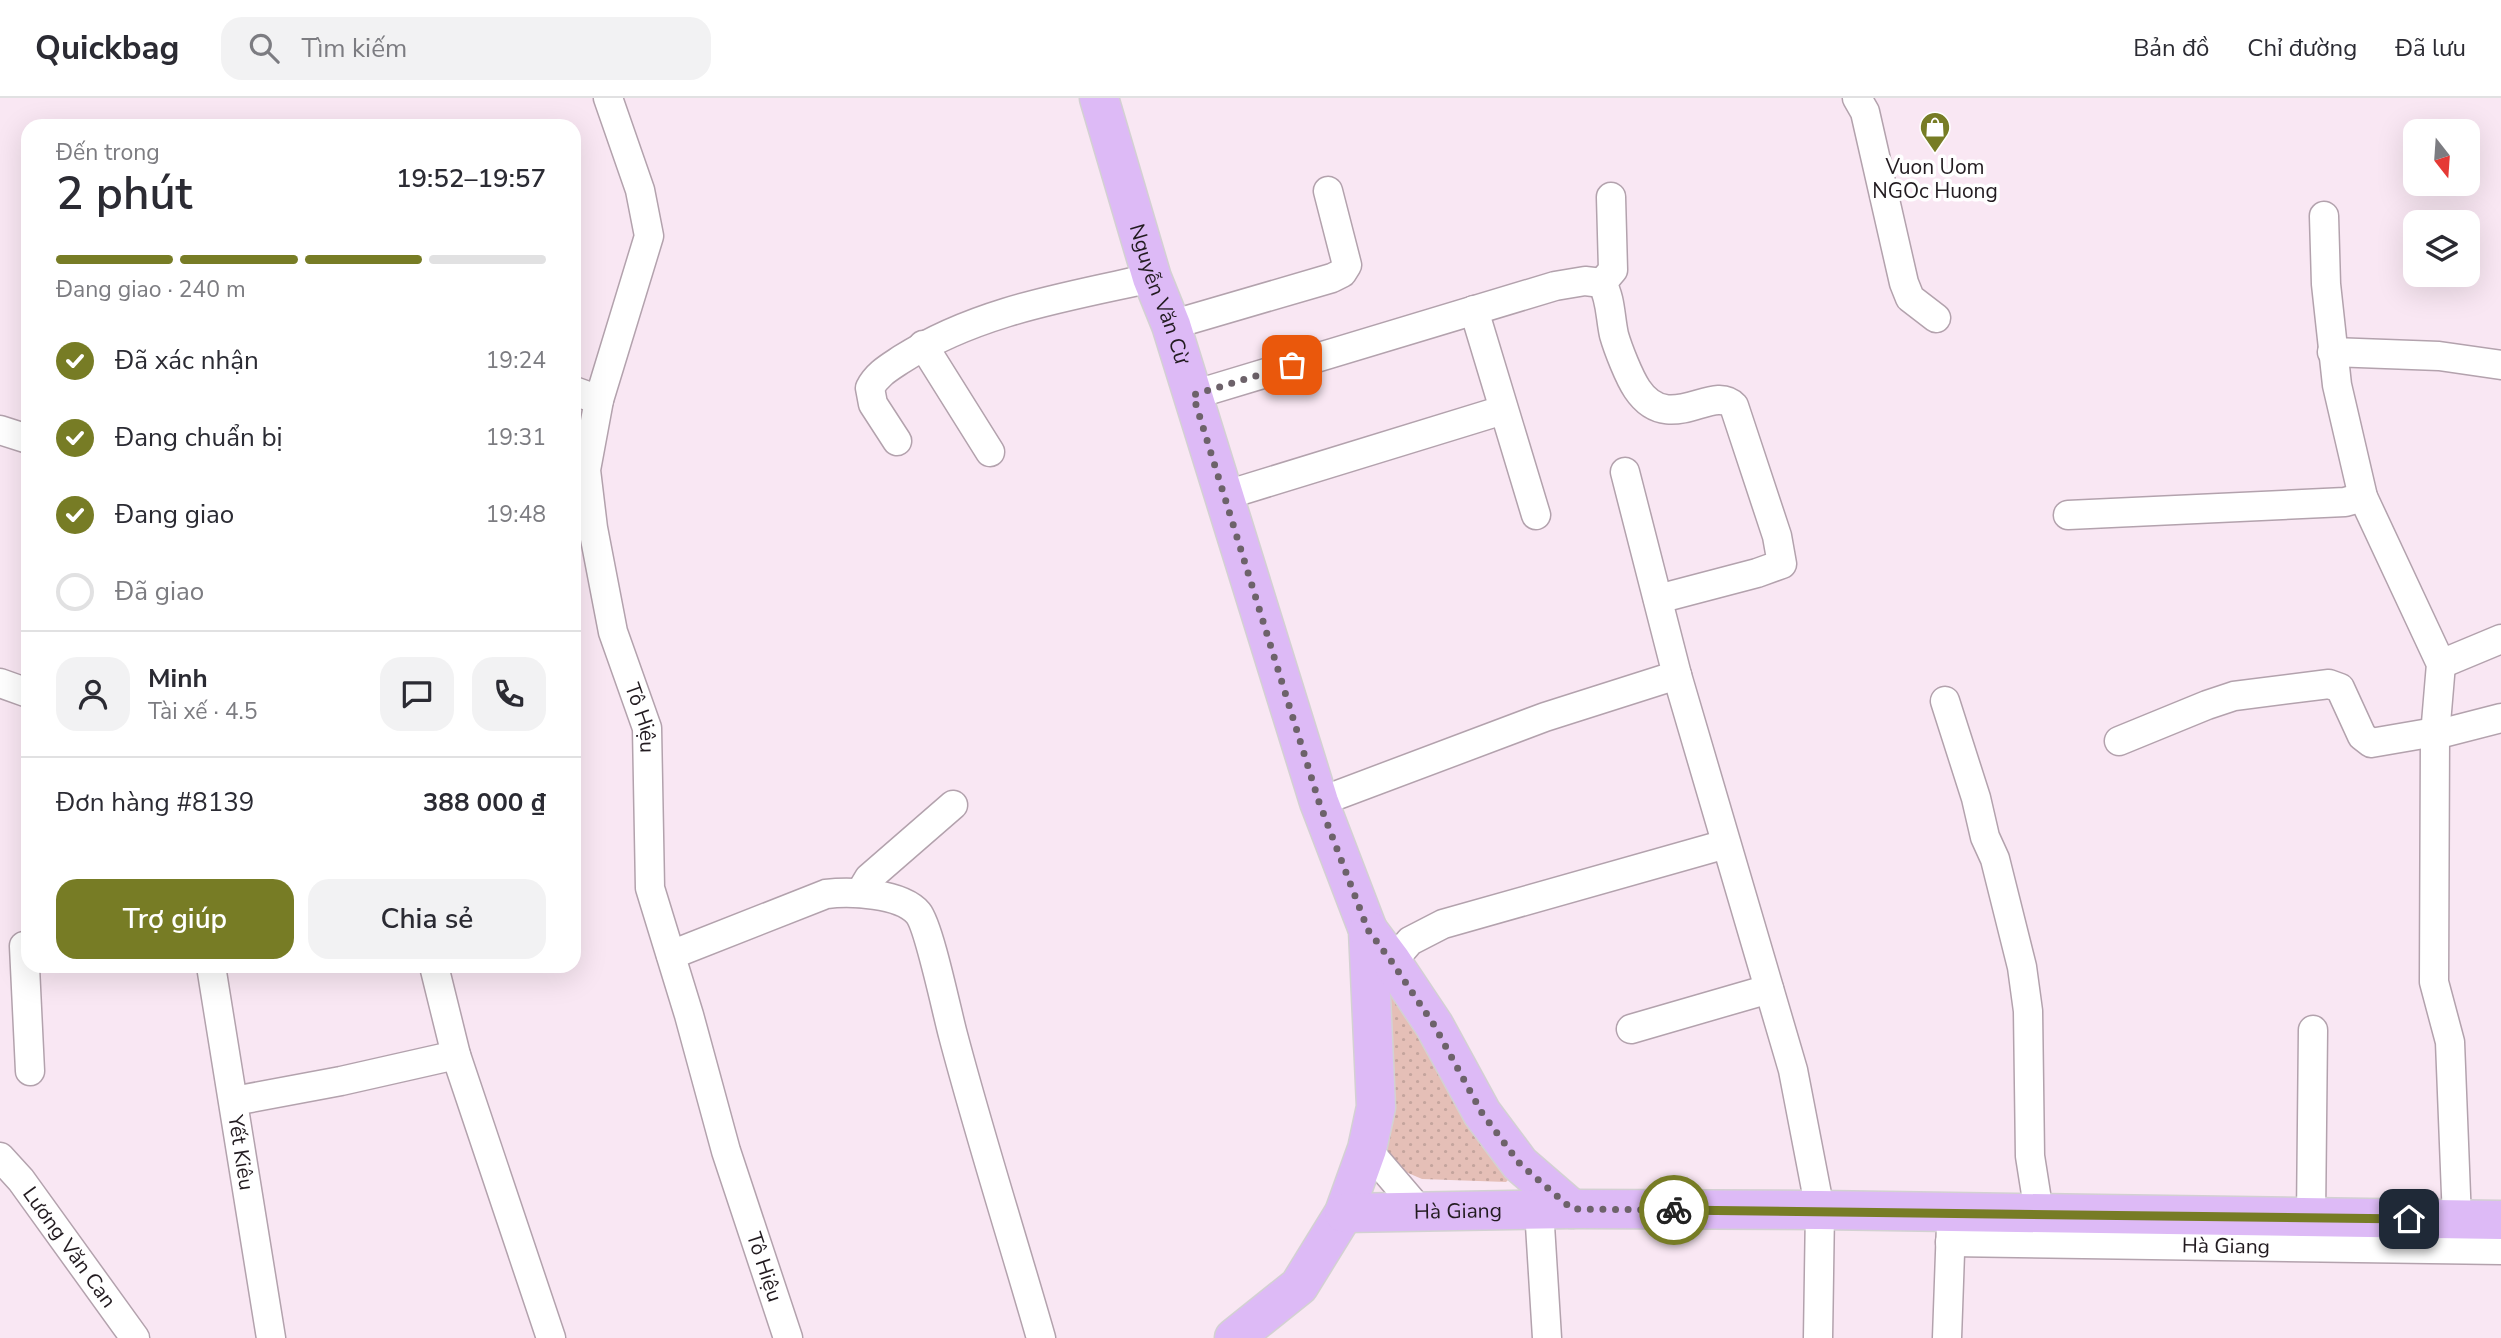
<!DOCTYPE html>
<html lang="vi">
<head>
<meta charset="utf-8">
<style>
  :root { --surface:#fff; --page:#f2f2f3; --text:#2b2b33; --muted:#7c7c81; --line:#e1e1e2; --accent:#777c25 }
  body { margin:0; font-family:"Nunito Sans",sans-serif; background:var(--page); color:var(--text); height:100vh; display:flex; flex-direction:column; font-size:26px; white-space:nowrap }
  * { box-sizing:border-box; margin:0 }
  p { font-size:23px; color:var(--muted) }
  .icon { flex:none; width:38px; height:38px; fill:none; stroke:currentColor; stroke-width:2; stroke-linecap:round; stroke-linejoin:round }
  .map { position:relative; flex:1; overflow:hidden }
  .details { position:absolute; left:21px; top:21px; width:560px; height:854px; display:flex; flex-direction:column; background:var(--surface); border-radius:21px; box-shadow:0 7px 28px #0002 }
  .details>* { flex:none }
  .needle { width:46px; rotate:163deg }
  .buttons { position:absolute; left:2403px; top:21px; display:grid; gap:14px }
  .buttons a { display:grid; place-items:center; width:77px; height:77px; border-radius:14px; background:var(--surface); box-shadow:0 7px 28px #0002; font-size:35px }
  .pin { position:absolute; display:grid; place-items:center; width:60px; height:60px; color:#fff; margin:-30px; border-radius:14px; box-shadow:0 4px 10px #0006 }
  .courier { position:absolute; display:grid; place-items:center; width:70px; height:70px; margin:-35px; border:5px solid #777c25; border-radius:50%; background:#fff; color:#222; box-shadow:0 2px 9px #0007 }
  .head em { font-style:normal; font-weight:600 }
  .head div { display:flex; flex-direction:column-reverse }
  .head { display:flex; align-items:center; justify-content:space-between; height:119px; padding:0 35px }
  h1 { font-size:46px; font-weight:600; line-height:52px }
  .bar { display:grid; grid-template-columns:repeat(4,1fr); gap:10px 7px; align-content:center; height:84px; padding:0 35px }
  .bar i { height:9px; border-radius:5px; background:var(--line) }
  .bar .on { background:var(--accent) }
  .bar p { grid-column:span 4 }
  .line { display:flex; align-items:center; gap:18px; padding:0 35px; border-top:2px solid var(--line) }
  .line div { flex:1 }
  .round { display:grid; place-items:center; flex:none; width:74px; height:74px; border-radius:21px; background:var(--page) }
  ol { padding:0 35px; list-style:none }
  li { display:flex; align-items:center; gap:21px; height:77px }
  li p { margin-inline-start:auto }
  li .icon { padding:7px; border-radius:50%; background:var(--accent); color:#fff; stroke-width:4 }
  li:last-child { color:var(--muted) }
  li i { width:38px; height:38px; border:4px solid var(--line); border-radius:50% }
  .button { display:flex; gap:14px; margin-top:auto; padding:14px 35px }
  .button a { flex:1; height:80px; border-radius:21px; background:var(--accent); color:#fff; font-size:28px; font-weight:600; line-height:80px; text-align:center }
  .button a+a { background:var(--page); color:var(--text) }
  header { display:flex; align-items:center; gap:42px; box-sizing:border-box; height:98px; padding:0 35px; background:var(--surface); border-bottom:2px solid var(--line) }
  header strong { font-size:33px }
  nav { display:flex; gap:38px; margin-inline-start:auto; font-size:24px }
  .search { width:490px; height:63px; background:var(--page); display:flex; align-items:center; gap:18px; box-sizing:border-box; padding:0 24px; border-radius:21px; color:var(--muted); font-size:26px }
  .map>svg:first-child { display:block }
  .park { fill:url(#park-dots) }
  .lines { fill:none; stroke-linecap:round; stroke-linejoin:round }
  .minor-casing { stroke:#b3a2ad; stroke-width:31 }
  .highway-casing { stroke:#d3d1d2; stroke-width:41 }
  .minor { stroke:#fff; stroke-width:28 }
  .highway { stroke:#ddbaf6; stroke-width:38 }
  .done { stroke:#6d626a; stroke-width:7; stroke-dasharray:0 12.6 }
  .route { stroke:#777c25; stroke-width:9 }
  .labels { text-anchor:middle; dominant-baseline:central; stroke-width:7; stroke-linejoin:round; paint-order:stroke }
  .poi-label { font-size:21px; fill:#221b20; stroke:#fff }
  .street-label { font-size:21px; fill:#221b20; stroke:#fff }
</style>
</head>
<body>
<header>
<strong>Quickbag</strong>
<div class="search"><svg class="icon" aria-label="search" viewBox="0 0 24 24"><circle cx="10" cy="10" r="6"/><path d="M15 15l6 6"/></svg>Tìm kiếm</div>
<nav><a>Bản đồ</a><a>Chỉ đường</a><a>Đã lưu</a></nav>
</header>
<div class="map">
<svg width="2501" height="1240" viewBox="0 0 2501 1240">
  <defs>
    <pattern id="park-dots" width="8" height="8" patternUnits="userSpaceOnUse" patternTransform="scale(1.75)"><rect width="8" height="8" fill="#e5bfb7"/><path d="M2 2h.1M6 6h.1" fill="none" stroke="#c4a49d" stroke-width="1.8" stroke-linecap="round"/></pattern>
  </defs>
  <rect width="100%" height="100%" fill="#f9e7f3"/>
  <path class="park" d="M 1386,887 L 1510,1080 L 1506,1084 L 1422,1081 L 1401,1072 L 1385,1057 Z"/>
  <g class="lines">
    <g class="minor-casing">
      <g id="minor">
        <path id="s1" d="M 608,0 L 640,92 L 649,138 L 599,302 L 586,372 L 593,430 L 613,534 L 647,630 L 650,790 L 689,917 L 726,1053 L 788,1240"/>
        <path d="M 1857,0 L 1865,14 L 1904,185 L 1910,200 L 1936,220"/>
        <path d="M 2324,118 L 2326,186 L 2337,287 L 2363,399 L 2441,566 L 2435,637 L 2434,884 L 2450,944 L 2457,1122"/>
        <path d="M 1602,185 C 1611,201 1610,219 1614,237 C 1618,251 1629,279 1637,291 C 1669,339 1713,285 1734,308 L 1777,438 L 1782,466 L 1757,475 L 1658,501"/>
        <path d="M 1602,185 L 1613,172 L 1611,99"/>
        <path d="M 1474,212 L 1536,417"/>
        <path d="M 1171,227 L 1332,180 L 1342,175 L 1347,167 L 1328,93"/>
        <path d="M 923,247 L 990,354"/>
        <path d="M 2332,254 L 2439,258 L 2501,267"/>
        <path d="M 574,293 L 599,302"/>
        <path d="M 1193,297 L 1555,188 L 1585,183 L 1602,185"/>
        <path d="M 0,332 L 28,341"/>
        <path d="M 897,343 L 873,306 L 870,290 C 877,276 890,269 902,261 C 977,213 1066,199 1152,180"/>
        <path d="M 1625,374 L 1677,577 L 1793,972 L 1820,1112 L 1818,1240"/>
        <path d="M 1223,398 L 1503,312"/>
        <path d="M 2068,417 L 2345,404 L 2363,399"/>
        <path d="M 2441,566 L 2501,541"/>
        <path d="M 0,585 L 28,595"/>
        <path d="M 1945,603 L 1976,700 L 1985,739 L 1995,761 L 2022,869 L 2028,913 L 2030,1058 L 2039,1115"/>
        <path d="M 2435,637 L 2501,620"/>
        <path d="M 2119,643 L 2207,607 L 2234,598 L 2329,586 L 2340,590 L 2362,638 L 2371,645 L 2435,634"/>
        <path d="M 1319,704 L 1545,619 L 1677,577"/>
        <path d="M 860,795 L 869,780 L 953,707"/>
        <path d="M 24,848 L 30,973"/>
        <path d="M 671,857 L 826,796 C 850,793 901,795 918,815 C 929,828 947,915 953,937 C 980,1039 1012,1139 1041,1240"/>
        <path d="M 1392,864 L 1410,843 L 1443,826 L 1726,746"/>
        <path id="s2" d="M 211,868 L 271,1240"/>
        <path d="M 434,868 L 456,957 L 551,1240"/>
        <path d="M 1631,931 L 1769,891"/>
        <path d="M 234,1003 L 341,983 L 456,957"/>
        <path d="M 1367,1051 L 1420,1113"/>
        <path id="s3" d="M 0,1059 L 21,1082 L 135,1240"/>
        <path d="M 1539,1111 L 1547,1240"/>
        <path d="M 2311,1119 L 2313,932"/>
        <path id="s4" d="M 1950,1144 L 2501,1152"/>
        <path d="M 1947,1240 L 1951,1127"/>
      </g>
    </g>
    <g class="highway-casing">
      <g id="highway">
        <path id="s5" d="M 1099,0 L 1152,180 L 1171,227 L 1319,704 L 1368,832 L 1376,1009 L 1367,1051 L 1344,1115 L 1299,1188 L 1234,1240"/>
        <path d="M 1368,832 L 1392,864 L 1434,927 L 1482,1015 L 1520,1066 L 1572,1111"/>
        <path id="s6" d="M 1344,1115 L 1572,1111 L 1820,1112 L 2501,1122"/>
      </g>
    </g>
    <use href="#minor" class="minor"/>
    <use href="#highway" class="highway"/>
  </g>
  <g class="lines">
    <path class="done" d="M 1292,267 L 1193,297 L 1319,704 L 1368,832 L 1392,864 L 1434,927 L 1482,1015 L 1520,1066 L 1572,1111 L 1674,1112"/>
    <path class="route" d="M 1674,1112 L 2409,1121"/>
  </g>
  <defs>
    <g id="shop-pin" transform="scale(1.575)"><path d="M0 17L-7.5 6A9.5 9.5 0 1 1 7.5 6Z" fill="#777c25" stroke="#fff"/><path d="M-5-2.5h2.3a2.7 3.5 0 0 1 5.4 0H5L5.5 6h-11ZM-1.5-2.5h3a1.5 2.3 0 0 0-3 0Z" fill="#fff"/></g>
  </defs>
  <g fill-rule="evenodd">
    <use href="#shop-pin" x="1935" y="29"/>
  </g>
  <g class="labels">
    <g class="poi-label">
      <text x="1935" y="69">Vuon Uom<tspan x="1935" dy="24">NGOc Huong</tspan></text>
    </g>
    <g class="street-label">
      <text stroke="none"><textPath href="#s5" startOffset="205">Nguyễn Văn Cừ</textPath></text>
      <text stroke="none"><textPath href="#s1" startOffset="642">Tô Hiệu</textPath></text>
      <text stroke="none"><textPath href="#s2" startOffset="189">Yết Kiêu</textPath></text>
      <text stroke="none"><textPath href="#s6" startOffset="114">Hà Giang</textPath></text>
      <text stroke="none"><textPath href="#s4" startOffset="276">Hà Giang</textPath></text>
      <text stroke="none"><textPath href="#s3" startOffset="114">Lương Văn Can</textPath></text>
      <text stroke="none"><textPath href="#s1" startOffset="1209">Tô Hiệu</textPath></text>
    </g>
  </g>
</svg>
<div class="buttons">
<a><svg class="needle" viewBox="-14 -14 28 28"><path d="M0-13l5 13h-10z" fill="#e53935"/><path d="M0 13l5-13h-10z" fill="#7c7c81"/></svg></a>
<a><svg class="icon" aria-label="layers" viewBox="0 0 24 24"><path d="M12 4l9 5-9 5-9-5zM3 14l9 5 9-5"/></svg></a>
</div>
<div class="pin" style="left:1292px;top:267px;background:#ea580c"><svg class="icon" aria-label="bag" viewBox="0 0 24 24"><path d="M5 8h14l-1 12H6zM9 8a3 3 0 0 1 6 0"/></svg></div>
<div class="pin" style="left:2409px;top:1121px;background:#1f2937"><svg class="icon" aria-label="home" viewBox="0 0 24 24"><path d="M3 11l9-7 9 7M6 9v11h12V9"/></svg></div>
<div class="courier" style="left:1674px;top:1112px"><svg class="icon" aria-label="bike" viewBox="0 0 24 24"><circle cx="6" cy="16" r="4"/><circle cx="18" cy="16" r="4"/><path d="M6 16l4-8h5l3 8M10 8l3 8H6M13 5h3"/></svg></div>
<section class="details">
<div class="head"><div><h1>2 phút</h1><p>Đến trong</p></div><em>19:52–19:57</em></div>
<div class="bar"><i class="on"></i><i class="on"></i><i class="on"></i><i></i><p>Đang giao · 240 m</p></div>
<ol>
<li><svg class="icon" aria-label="check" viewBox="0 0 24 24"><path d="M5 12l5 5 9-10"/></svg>Đã xác nhận<p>19:24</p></li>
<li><svg class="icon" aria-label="check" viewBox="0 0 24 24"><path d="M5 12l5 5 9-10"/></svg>Đang chuẩn bị<p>19:31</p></li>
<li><svg class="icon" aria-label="check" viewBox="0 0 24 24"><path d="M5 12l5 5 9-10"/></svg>Đang giao<p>19:48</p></li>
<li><i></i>Đã giao</li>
</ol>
<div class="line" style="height:126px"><a class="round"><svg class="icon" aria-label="person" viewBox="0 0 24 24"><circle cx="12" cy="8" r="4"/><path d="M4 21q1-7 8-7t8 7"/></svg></a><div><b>Minh</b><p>Tài xế · 4.5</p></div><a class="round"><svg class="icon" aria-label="chat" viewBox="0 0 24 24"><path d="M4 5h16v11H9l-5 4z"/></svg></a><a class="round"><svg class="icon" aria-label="phone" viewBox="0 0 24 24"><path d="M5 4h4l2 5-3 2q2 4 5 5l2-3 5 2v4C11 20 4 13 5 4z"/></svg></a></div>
<div class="line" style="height:91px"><div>Đơn hàng #8139</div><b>388 000 ₫</b></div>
<div class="button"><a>Trợ giúp</a><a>Chia sẻ</a></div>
</section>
</div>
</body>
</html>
